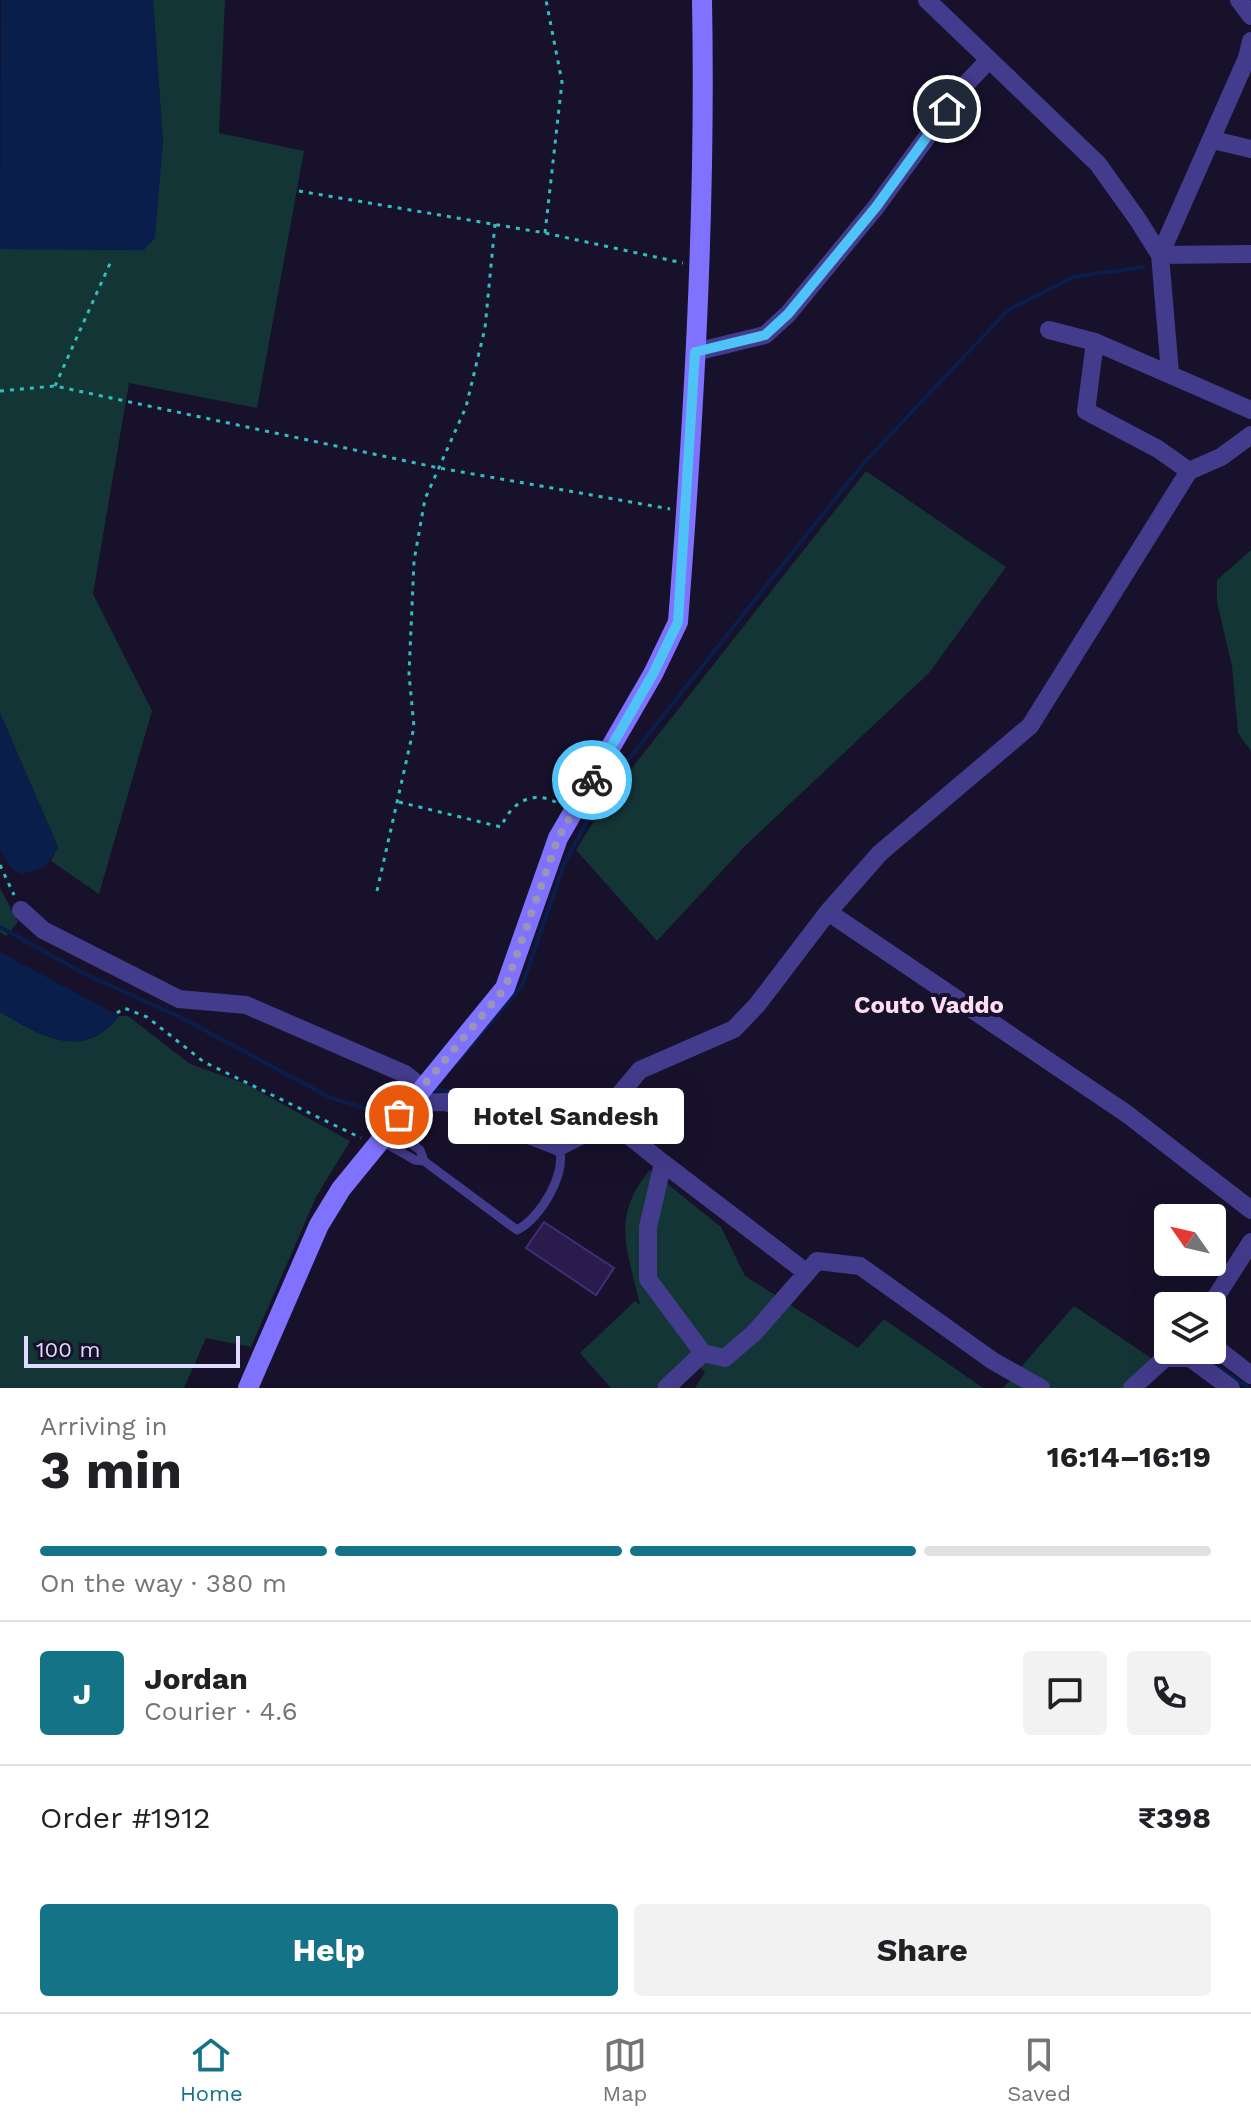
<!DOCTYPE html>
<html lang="en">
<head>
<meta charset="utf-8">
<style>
  :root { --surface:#fff; --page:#f2f2f2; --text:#202124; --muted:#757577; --line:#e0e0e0; --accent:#157387 }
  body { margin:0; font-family:"Work Sans",sans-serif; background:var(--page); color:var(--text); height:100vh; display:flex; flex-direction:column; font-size:30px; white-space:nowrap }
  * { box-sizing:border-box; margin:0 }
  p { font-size:26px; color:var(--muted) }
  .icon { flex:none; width:44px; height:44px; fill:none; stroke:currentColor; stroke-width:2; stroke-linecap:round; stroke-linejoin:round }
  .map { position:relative; height:1388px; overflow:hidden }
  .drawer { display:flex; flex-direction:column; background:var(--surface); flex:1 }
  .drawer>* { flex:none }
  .needle { width:52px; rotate:304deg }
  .controls { position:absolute; left:1154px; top:1204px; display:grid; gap:16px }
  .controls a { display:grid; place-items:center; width:72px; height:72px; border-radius:8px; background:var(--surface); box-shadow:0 8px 32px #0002; font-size:40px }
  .scale { position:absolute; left:24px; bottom:20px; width:216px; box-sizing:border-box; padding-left:8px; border:4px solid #e1dbff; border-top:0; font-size:22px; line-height:28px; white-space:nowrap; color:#e1dbff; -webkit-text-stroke:6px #17112b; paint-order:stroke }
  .pin { position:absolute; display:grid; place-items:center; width:68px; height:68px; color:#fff; margin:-34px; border:4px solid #fff; border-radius:50%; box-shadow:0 2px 8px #0007 }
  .courier { position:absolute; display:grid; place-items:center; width:80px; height:80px; margin:-40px; border:6px solid #4fc3f7; border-radius:50%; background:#fff; color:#222; box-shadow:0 2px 10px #0007 }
  .bubble { position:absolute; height:56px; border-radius:8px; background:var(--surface); box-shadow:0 8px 32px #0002; font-size:26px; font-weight:700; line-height:56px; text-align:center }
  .summary em { font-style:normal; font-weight:700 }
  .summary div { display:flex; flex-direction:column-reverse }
  .summary { display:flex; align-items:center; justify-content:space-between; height:136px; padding:0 40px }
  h1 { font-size:52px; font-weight:700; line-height:60px }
  .bar { display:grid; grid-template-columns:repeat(4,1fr); gap:12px 8px; align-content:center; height:96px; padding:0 40px }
  .bar i { height:10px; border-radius:6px; background:var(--line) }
  .bar .current { background:var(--accent) }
  .bar p { grid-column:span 4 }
  .line { display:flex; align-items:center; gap:20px; padding:0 40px; border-top:2px solid var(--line) }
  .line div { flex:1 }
  .round { display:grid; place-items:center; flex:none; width:84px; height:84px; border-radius:8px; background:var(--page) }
  .button { display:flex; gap:16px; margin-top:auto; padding:16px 40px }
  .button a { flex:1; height:92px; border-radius:8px; background:var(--accent); color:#fff; font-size:32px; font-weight:700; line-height:92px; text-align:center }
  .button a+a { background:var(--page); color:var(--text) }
  .dock { display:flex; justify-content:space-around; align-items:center; height:112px; border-top:2px solid var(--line); background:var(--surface); font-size:22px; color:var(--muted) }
  .dock a { display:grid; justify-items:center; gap:4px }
  .dock .current { color:var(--accent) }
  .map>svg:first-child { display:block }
  .green { fill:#143536 }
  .water { fill:#0a1e4b }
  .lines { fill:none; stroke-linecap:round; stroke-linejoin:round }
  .stream { stroke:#0a1e4b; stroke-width:4 }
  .building { fill:#291c4d; stroke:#412e79; stroke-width:2 }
  .path { stroke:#2fbfbf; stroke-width:3; stroke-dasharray:4 6; stroke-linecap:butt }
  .lane { stroke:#433b8b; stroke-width:9 }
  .street { stroke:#433b8b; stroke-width:18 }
  .secondary { stroke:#7e72ff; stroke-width:20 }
  .done { stroke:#9a94b5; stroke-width:8; stroke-dasharray:0 14.4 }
  .route { stroke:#4fc3f7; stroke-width:10 }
  .labels { text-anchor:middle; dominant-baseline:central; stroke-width:8; stroke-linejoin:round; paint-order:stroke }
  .neighbourhood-label { font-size:24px; font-weight:bold; fill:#ffddf1; stroke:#17112b }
</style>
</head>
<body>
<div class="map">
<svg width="1251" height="1388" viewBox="0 0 1251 1388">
  <rect width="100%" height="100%" fill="#17112b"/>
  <path class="green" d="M 153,0 L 225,0 L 219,133 L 304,151 L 257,408 L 129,383 L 93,594 L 152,711 L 99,894 L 51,861 L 58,847 L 0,713 L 0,249 L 144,250 L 163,143 Z
    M 866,471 L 1006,567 L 929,673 L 744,847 L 657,941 L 576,850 L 606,801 Z
    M 1251,550 L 1251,751 L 1238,733 L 1232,666 L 1217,602 L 1217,580 Z
    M 0,888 L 18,922 L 6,936 L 0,932 Z
    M 0,1012 C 40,1036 84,1062 119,1016 L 128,1016 L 190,1064 L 246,1084 L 350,1141 L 316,1197 L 251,1347 L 206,1338 L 184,1388 L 0,1388 Z
    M 650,1170 L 721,1227 L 745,1276 L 858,1348 L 884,1319 L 983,1388 L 695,1388 L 705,1372 L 689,1356 L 655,1388 L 611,1388 L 580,1353 L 635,1301 L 640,1305 C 628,1251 610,1217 650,1170 Z
    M 1074,1306 L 1151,1358 L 1129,1388 L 1003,1388 Z"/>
  <path class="water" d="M 1,0 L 153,0 L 163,143 L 155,238 L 144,250 L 0,249 Z
    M 0,713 L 58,848 L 45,867 L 22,874 L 12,869 L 0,850 Z
    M 0,952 L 119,1016 C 83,1063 41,1035 0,1012 Z"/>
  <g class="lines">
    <path class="stream" d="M 0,927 L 87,975 L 180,1017 L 331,1098 L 385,1114 L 396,1108
      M 456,1063 L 522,986 L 564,864 L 604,790 L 862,465 L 1007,311 L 1073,277 L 1143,267
      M 434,1089 L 458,1093 L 527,1125
      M 546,1133 L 550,1135 L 579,1118
      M 1167,1340 L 1168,1340
      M 1204,1358 L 1249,1388"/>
  </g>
  <path class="building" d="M 544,1222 L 614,1268 L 596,1295 L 526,1248 Z"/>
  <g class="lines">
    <path class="path" d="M 299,191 L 545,233 L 683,263
      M 545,233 L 562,82 L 546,0
      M 55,386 L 112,259
      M 0,391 L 55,386 L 439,468 L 670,509
      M 399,802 L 501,827 C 512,801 534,789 559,804
      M 0,865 L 14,895
      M 377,891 L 414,727 L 409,674 L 414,561 L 425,499 L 466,407 L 485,328 L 495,224
      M 117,1013 L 124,1008 L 147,1017 L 204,1062 L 361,1138"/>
    <path class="lane" d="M 390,1129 L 420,1150 L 424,1161
      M 380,1140 L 415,1160 L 424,1161 L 517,1230 C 541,1218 567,1173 559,1147"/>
    <path class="street" d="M 927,0 L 1098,164 L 1138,220 L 1160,255 L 1170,373
      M 1239,0 L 1251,16
      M 1251,41 L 1247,58 L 1160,255 L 1251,254
      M 1213,140 L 1251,149
      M 1049,330 L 1095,342 L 1251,410
      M 1095,342 L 1086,411 L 1158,449 L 1189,471
      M 695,352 L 765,335 L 788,314 L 876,207 L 965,85 L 988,61
      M 21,910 L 43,930 L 179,999 L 246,1005 L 405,1074 L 423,1088
      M 828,912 L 1127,1114 L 1251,1210
      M 409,1103 L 446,1102 L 559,1147 L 588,1132 L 640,1070 L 734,1029 L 757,1005 L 828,912 L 880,853 L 1030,726 L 1189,471 L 1221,457 L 1251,435
      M 603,1115 L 663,1163 L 648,1227 L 648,1279 L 703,1353 L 725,1358 L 755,1332 L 817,1261 L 860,1266 L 993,1361 L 1041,1388
      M 663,1163 L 807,1273
      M 1210,1306 L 1251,1242
      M 1212,1345 L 1251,1375
      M 1188,1350 L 1190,1358 L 1231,1388
      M 666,1388 L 703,1353
      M 1132,1388 L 1165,1358 L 1190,1358"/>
    <path class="secondary" d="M 248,1388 L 319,1225 L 341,1189 L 505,988 L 558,838 L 653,674 L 678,622 C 694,415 706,207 702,0"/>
  </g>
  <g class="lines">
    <path class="done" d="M 399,1115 L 505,988 L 558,838 L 592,780"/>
    <path class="route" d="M 592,780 L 653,674 L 678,622 L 695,352 L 765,335 L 788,314 L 876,207 L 947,109"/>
  </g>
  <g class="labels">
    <g class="neighbourhood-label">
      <text x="929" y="1005">Couto Vaddo</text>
    </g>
  </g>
</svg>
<div class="controls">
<a><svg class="needle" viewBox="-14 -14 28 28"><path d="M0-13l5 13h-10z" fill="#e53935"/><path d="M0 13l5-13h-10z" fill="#757577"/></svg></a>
<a><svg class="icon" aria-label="layers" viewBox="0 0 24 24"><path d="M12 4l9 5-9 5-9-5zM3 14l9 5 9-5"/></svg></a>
</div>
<div class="scale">100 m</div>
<div class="pin" style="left:399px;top:1115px;background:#ea580c"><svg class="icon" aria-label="bag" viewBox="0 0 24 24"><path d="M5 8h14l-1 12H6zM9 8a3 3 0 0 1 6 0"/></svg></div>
<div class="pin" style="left:947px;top:109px;background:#1f2937"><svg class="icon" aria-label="home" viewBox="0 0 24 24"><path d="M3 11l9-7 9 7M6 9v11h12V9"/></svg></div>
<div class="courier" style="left:592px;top:780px"><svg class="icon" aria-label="bike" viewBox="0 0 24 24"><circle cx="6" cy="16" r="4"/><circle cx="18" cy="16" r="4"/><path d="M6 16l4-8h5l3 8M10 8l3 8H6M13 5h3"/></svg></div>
<div class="bubble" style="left:448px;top:1088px;width:236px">Hotel Sandesh</div>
</div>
<section class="drawer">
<div class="summary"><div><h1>3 min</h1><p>Arriving in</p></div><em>16:14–16:19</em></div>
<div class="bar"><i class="current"></i><i class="current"></i><i class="current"></i><i></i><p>On the way · 380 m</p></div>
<div class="line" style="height:144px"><b class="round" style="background:var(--accent);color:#fff">J</b><div><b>Jordan</b><p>Courier · 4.6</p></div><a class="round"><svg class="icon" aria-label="chat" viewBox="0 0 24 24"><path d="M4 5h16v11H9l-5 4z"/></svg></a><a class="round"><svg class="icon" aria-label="phone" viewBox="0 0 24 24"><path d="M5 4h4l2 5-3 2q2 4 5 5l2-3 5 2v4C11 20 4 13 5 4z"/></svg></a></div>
<div class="line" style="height:104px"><div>Order #1912</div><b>₹398</b></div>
<div class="button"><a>Help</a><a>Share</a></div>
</section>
<nav class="dock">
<a class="current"><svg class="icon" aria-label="home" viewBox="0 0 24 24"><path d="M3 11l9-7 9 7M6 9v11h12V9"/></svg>Home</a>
<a><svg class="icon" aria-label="map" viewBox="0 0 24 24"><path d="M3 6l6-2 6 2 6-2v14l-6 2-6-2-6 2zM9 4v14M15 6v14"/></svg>Map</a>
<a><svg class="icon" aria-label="saved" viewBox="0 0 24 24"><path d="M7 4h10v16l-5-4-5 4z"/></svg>Saved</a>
</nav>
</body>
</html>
